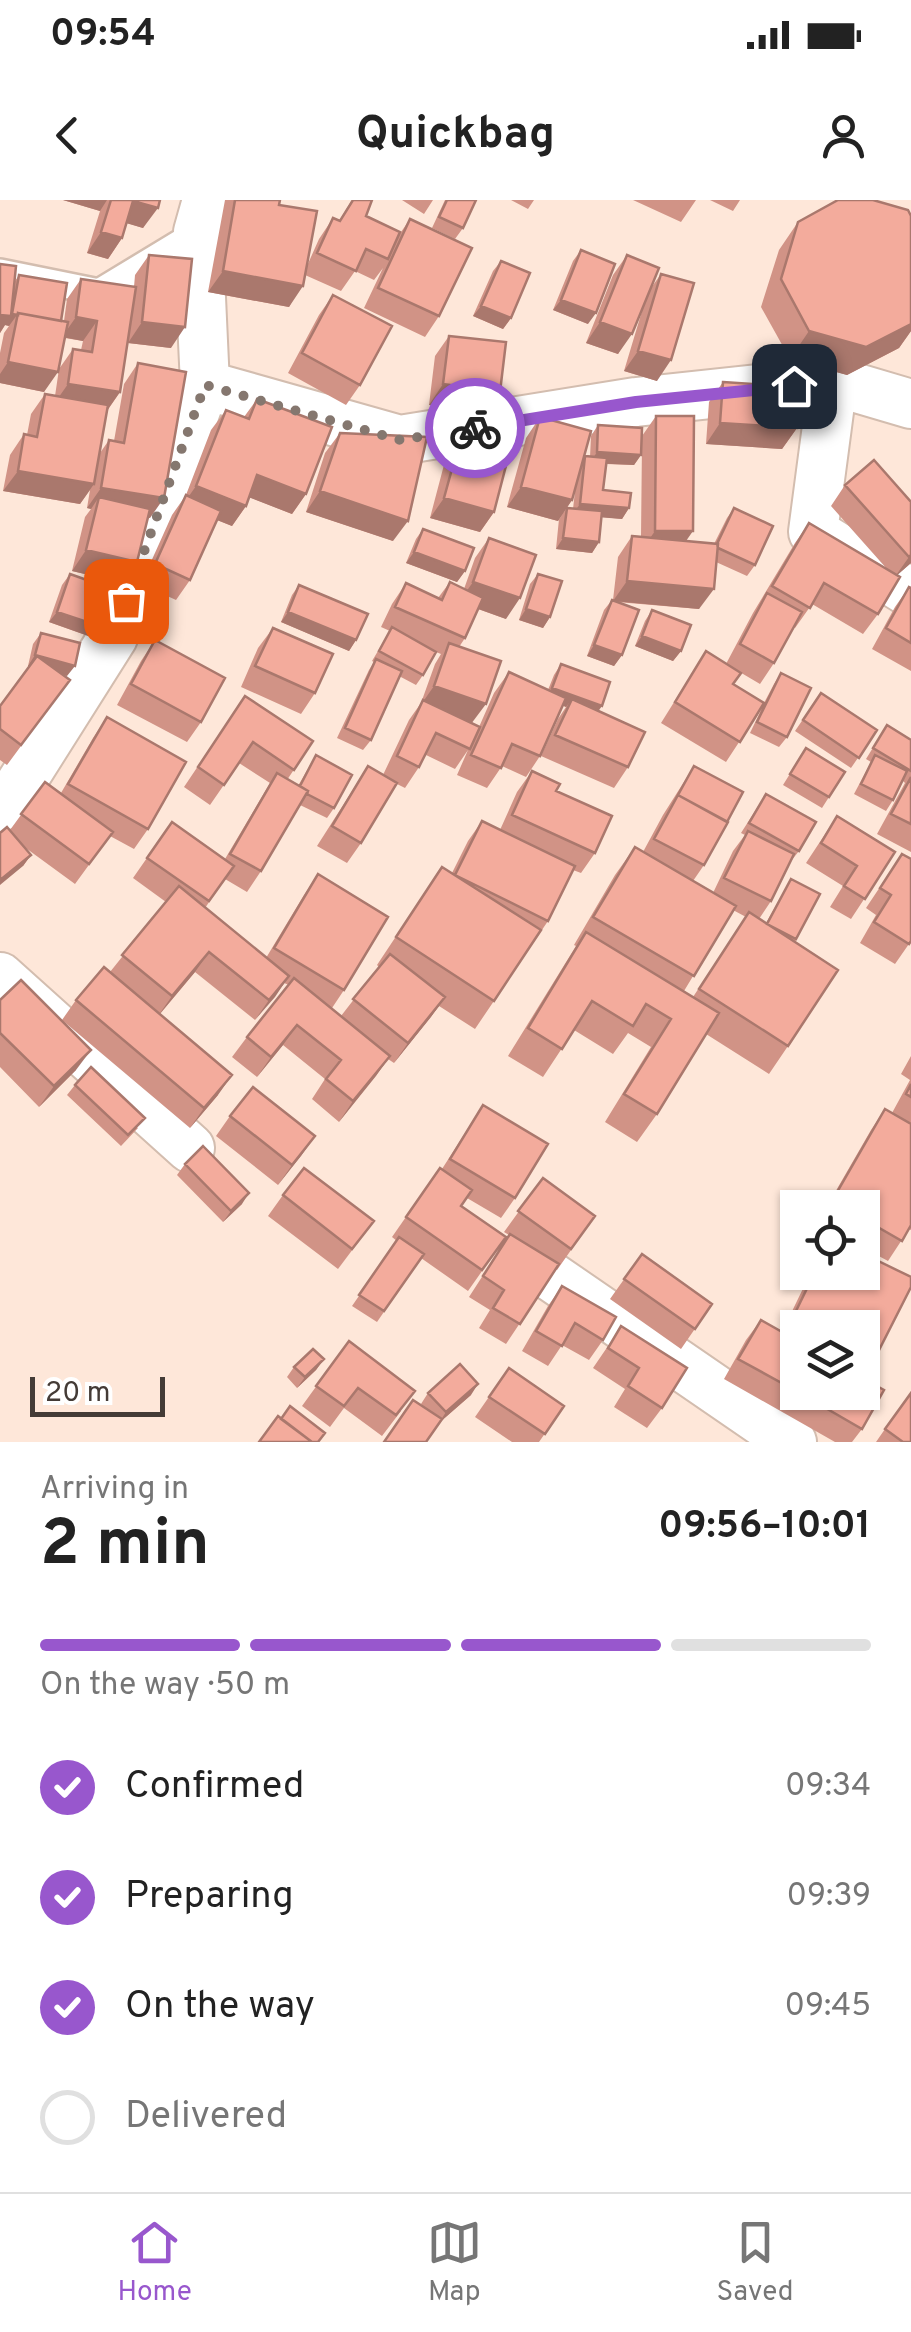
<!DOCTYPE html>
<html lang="en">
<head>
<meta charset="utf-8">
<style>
  :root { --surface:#fff; --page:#f2f2f2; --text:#222; --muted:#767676; --line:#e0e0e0; --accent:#9857cd }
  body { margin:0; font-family:Overpass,sans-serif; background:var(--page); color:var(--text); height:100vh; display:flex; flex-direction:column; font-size:38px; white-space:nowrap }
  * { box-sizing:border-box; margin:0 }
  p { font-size:32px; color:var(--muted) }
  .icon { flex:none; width:55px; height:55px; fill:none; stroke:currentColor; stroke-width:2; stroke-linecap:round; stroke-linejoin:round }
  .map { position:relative; height:1242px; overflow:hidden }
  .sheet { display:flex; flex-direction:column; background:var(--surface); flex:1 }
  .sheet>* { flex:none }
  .fabs { position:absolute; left:780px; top:990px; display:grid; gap:20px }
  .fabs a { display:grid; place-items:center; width:100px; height:100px; border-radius:0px; background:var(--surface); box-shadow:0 2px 8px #0004; font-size:50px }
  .scale { position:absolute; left:30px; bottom:25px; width:135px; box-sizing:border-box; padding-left:10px; border:5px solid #443b36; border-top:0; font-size:28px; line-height:35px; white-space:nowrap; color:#443b36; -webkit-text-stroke:8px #fff; paint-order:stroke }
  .pin { position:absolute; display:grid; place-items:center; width:85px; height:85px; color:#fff; margin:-42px; border-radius:20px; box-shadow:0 5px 15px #0006 }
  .courier { position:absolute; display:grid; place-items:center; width:100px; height:100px; margin:-50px; border:8px solid #9857cd; border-radius:50%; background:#fff; color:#222; box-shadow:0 2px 12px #0007 }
  .head em { font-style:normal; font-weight:700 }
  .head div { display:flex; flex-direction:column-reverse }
  .head { display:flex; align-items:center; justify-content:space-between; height:170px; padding:0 40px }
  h1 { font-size:65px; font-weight:700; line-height:75px }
  .bar { display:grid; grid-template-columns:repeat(4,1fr); gap:15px 10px; align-content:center; height:120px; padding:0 40px }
  .bar i { height:12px; border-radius:8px; background:var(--line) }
  .bar .current { background:var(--accent) }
  .bar p { grid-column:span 4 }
  ol { padding:0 40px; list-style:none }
  li { display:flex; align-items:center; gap:30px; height:110px }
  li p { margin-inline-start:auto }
  li .icon { padding:10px; border-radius:50%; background:var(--accent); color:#fff; stroke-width:4 }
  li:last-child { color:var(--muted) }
  li i { width:55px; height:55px; border:5px solid var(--line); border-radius:50% }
  .status { display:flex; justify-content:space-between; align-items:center; height:70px; padding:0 50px; background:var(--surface); direction:ltr }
  .status svg { height:28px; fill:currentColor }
  header { display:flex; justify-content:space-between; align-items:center; height:130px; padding:0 40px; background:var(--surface); font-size:45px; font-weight:700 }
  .tabs { display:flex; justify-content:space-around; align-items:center; height:140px; border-top:2px solid var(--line); background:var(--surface); font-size:28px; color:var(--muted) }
  .tabs a { display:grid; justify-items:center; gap:5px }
  .tabs .current { color:var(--accent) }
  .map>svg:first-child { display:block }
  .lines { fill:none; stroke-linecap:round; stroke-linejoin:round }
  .service-casing { stroke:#d3bdaf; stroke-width:30 }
  .minor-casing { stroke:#d3bdaf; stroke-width:52 }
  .service { stroke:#fff; stroke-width:25 }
  .minor { stroke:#fff; stroke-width:48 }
  .wall { fill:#d19386; fill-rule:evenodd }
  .shaded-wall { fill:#aa786d }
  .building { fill:#f3ab9c; stroke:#aa786d; stroke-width:2.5 }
  .done { stroke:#85776f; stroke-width:10; stroke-dasharray:0 18 }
  .route { stroke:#9857cd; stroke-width:12 }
</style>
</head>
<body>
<div class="status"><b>09:54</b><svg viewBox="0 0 49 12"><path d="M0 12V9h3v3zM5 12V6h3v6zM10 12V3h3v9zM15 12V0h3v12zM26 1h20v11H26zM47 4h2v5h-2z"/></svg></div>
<header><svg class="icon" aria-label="back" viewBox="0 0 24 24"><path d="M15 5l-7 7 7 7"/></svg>Quickbag<svg class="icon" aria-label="person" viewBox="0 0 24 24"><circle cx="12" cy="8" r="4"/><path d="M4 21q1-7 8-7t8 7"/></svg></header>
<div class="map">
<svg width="911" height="1242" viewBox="0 0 911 1242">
  <rect width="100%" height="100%" fill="#fee7d9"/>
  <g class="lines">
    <g class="service-casing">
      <path id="service" d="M 0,72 L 99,92 L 198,32"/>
    </g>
    <g class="minor-casing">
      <path id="minor" d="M 833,181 L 813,332 L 911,393
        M 205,185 L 400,240 L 636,202 L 833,181 L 911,204
        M 0,607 L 12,597 L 113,437 L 205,185 L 198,32 L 207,0
        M 0,777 L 190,948
        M 543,1071 L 792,1242"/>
    </g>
    <use href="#service" class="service"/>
    <use href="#minor" class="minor"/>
  </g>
  <path class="wall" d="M 63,0 L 160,0 L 143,28 L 127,23 L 122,38 L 108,59 L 87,53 L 100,11 Z
    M 225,0 L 280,0 L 279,5 L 307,66 L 319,39 L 333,18 L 339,21 L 352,0 L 372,0 L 366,16 L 399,35 L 410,19 L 439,116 L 425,137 L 364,108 L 383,68 L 374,80 L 355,71 L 341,91 L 305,75 L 289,107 L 208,92 Z
    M 402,0 L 433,0 L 424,14 Z
    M 445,0 L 476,0 L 463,28 L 455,39 L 432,28 Z
    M 511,0 L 534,0 L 528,9 Z
    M 633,0 L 696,0 L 681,22 Z
    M 710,0 L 740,0 L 733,11 Z
    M 911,16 L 911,131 L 899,148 L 847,175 L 790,159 L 761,107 L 779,50 L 798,22 Z
    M 581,50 L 588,124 L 553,110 L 573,61 Z
    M 149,55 L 171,148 L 128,143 L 120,192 L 107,211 L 100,253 L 109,240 L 114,241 L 124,184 L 138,163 L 150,318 L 148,318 L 123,383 L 72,371 L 85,317 L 91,309 L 87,308 L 90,290 L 80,304 L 3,291 L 10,255 L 24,234 L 27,235 L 31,214 L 45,194 L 55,196 L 59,169 L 73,149 L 81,150 L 83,141 L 65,138 L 44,192 L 0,183 L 0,153 L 4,133 L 9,126 L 5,125 L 0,133 L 0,64 L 15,81 L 19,75 L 61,121 L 64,121 L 67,99 L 81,79 L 134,87 L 135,75 Z
    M 627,55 L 651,88 L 661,74 L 657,181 L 624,171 L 642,111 L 618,154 L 586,143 L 613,75 Z
    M 501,61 L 511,118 L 503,129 L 473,116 L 493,71 Z
    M 333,95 L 360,185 L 346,205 L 288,173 L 319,115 Z
    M 449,136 L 486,212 L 429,205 L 435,156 Z
    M 723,182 L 797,228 L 782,249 L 706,244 L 709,202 Z
    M 257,199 L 306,294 L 292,314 L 249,297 L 246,306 L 232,326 L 217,320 L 190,380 L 176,400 L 141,384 L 172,315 L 186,295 L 211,230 L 226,210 L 244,217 Z
    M 656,216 L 686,341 L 714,344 L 727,318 L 734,308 L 755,365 L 747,376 L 716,362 L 699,409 L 617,402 L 622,455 L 614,466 L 587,456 L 604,410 L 612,400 L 613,400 L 618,357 L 632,336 L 641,337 L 642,243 L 641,255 L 634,265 L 606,264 L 603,290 L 629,308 L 622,319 L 602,317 L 599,342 L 592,353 L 556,349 L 559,319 L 567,308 L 573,309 L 575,291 L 572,300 L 558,321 L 507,307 L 526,238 L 540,217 L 584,258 L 590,257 L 591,236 L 598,225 L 642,236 Z
    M 340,233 L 393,341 L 306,312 L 325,253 Z
    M 460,240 L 494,312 L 480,332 L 430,318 L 445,261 Z
    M 845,285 L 911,302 L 911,363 L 897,375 L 878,414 L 863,434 L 812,404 L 795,428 L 794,427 L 774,463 L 760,484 L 738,471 L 733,484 L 764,503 L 774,484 L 781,473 L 787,537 L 779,547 L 750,533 L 764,504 L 726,562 L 661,523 L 706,451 L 726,464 L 753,413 L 795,343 L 809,323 L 887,369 L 831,306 Z
    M 423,329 L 465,371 L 457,382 L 406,363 L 416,339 Z
    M 489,338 L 506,419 L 478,409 L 465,438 L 459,447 L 472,523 L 479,527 L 494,493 L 509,472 L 548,490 L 554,475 L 561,464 L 598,511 L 628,567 L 614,588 L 541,556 L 558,519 L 566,507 L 563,505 L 540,556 L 526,577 L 502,566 L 487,588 L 457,575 L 468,550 L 455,569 L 426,555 L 419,567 L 405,588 L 397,584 L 361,643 L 347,663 L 317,646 L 368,566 L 383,575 L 409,520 L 421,503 L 435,464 L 441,454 L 431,450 L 423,475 L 416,485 L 399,476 L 371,540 L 363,550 L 337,538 L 369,470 L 374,462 L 372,461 L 390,431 L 381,427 L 392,404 L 406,383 L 438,398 L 450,382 L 464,389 L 475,358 Z
    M 70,374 L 94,438 L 49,422 L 62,385 Z
    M 538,374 L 550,417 L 543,428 L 519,420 L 530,384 Z
    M 299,385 L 356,440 L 349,451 L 281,422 L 292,395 Z
    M 909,387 L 911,388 L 911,471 L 872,449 L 895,407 Z
    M 652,410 L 681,451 L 673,461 L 635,446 L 645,421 Z
    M 273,428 L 315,493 L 301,514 L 241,487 L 258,448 Z
    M 41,433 L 67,476 L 63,475 L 55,500 L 7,565 L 0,560 L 0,506 L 29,466 L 28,466 L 33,444 Z
    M 155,440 L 201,522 L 187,542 L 117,505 L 141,461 Z
    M 821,493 L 877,530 L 851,568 L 795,531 Z
    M 245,496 L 313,541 L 287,580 L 298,586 L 316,555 L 334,608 L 327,618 L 300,605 L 261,671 L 247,692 L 225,679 L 205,708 L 266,758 L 304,695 L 318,674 L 344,790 L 332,808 L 341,816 L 379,767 L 377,765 L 442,667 L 452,673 L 468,641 L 482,621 L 500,630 L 517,592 L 532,571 L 556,591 L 595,653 L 581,673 L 573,670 L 548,721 L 475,829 L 439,806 L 394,863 L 388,859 L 339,922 L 312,899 L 325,879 L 283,845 L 257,877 L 232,857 L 247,837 L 289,785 L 284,783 L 255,820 L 195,772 L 160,814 L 218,895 L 190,928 L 62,820 L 76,800 L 110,772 L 166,702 L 133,678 L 172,622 L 225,659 L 270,583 L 239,563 L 210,605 L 184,587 Z
    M 107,517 L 148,629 L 134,649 L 110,636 L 75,684 L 23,646 L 31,655 L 23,666 L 10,630 L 45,582 L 61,593 L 93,538 Z
    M 887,525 L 911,540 L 911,652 L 877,634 L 905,583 L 903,581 L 893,600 L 886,611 L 854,594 L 871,562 L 866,559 Z
    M 806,548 L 829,597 L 822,608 L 783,585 Z
    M 694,566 L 704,665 L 693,681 L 713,693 L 733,651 L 745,635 L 741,633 L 766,594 L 799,651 L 791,661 L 771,701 L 759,719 L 766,723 L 791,679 L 820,694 L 795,742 L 788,846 L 769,874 L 706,834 L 657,914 L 637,942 L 605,922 L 651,847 L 628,833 L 613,854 L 574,830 L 543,877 L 508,856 L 576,746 L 574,745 L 615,675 L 635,647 L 643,652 L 663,615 ZM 733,710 L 746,717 L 693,797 L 684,791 Z
    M 837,616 L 895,652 L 851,719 L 830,707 L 843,686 L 806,663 Z
    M 902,654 L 911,741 L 895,764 L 860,743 L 876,715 L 866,708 Z
    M 0,800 L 76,870 L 39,907 L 0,867 Z
    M 911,856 L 911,1030 L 909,1029 L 888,1061 L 862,1047 L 862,1008 L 826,1008 L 871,930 L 885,909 L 892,913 L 910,880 L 901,874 Z
    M 75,885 L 138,928 L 121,946 L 67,895 Z
    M 483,905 L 515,998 L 501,1018 L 467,998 L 461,1006 L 506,1037 L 468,1091 L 421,1058 L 377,1122 L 352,1106 L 397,1041 L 392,1037 L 440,968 L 442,969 Z
    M 230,916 L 315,936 L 278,985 L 216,936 Z
    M 185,964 L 242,1004 L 223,1022 L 177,975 Z
    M 543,978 L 595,1016 L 557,1070 L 556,1069 L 506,1144 L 479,1128 L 490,1110 L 469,1097 L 509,1035 L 504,1032 Z
    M 283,995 L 359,1041 L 338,1069 L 268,1016 Z
    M 642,1054 L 712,1104 L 681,1149 L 610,1099 Z
    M 811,1072 L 862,1072 L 878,1152 L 864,1172 L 862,1171 L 862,1128 L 798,1128 L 798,1140 L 782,1132 L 862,1229 L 852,1242 L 835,1242 L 724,1179 L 746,1140 L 761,1120 L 782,1132 Z
    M 562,1086 L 603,1140 L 589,1160 L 562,1145 L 548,1166 L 522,1151 L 548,1106 Z
    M 621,1127 L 662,1208 L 647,1228 L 614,1207 L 625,1189 L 593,1168 Z
    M 349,1141 L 401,1211 L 382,1236 L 344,1208 L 330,1227 L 302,1206 Z
    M 324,1159 L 316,1170 L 297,1188 L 287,1177 L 294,1167 Z
    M 509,1168 L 564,1206 L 539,1242 L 512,1242 L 475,1217 Z
    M 428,1193 L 471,1195 L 440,1222 L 421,1204 Z
    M 885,1229 L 911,1242 L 876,1242 Z"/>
  <path class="shaded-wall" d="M 63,0 L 107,0 L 100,11 Z
    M 133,1 L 158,8 L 143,28 L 119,21 Z
    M 101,32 L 122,38 L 108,59 L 87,53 Z
    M 223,71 L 303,86 L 289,107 L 208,92 Z
    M 561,100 L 596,113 L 588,124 L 553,110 Z
    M 481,106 L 511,118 L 503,129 L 473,116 Z
    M 12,114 L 17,115 L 9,126 L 5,125 L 0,133 L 0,115 Z
    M 76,117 L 97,121 L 83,141 L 62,137 Z
    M 142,122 L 185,127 L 171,148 L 128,143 Z
    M 600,122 L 632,134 L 618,154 L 586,143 Z
    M 911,124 L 911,131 L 899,148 L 847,175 L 790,159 L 809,131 Z
    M 638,151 L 671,160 L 657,181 L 624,171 Z
    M 8,162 L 58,172 L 44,192 L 0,183 L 0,174 Z
    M 68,184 L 120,192 L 106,212 L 54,204 Z
    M 443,184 L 500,192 L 486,212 L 429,205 Z
    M 720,223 L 797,228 L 782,249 L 706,244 Z
    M 597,252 L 641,255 L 634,265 L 590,263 Z
    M 18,271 L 94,284 L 80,304 L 3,291 Z
    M 257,275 L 306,294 L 292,314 L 243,295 Z
    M 196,286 L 246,306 L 232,326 L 182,306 Z
    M 521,287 L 572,300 L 558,321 L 507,307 Z
    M 101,288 L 164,298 L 150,318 L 96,309 L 99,297 L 91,309 L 87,308 Z
    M 320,291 L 408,321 L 393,341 L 306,312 Z
    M 444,298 L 494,312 L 480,332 L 430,318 Z
    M 580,304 L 629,308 L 622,319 L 572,315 Z
    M 655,331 L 693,331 L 679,351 L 641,351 Z
    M 563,338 L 599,342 L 592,353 L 556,349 Z
    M 86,350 L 137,362 L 123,383 L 72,371 Z
    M 414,352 L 465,371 L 457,382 L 406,363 Z
    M 911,355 L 911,363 L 894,378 L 909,357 Z
    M 627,381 L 714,389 L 699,409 L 613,401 Z
    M 473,382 L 520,398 L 506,419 L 459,402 Z
    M 526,409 L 550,417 L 543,428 L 519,420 Z
    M 57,412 L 102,427 L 94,438 L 49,422 Z
    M 288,412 L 356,440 L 349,451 L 281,422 Z
    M 642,436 L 681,451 L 673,461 L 635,446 Z
    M 594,445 L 622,455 L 614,466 L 587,456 Z
    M 35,455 L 75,466 L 67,476 L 28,466 Z
    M 434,486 L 486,504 L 471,524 L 420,506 Z
    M 552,488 L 602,506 L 594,517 L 572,499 L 566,507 L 545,499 Z
    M 31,655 L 23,666 L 0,685 L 0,680 Z
    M 209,752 L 195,772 L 158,816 L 172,796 Z
    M 289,776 L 275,797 L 255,820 L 269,800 Z
    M 445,797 L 431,817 L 394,863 L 408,843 Z
    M 297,825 L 283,845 L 257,877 L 271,857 Z
    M 91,850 L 76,870 L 39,907 L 54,886 Z
    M 390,856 L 376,876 L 339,922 L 353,901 Z
    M 232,875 L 218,895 L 190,928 L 204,908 Z
    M 315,936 L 301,956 L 278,985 L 292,965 Z
    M 249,993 L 242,1004 L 223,1022 L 231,1011 Z
    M 324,1159 L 316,1170 L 297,1188 L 305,1177 Z
    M 478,1184 L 471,1195 L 439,1223 L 446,1212 Z"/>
  <path class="building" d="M 111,0 L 160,0 L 158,8 L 133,1 L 122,38 L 101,32 Z
    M 235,0 L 280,0 L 279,5 L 317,11 L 303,86 L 223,71 Z
    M 353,0 L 372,0 L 366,16 L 400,32 L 388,59 L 366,49 L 356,71 L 317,53 L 333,18 L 340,21 Z
    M 447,0 L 476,0 L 463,28 L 439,17 Z
    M 838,0 L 873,0 L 908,10 L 911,16 L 911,124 L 866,147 L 809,131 L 781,79 L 798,22 Z
    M 410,19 L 472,48 L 439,116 L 378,88 Z
    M 581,50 L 615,64 L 596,113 L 561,100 Z
    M 149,55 L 192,59 L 185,127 L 142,122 Z
    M 627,55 L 659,68 L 632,134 L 600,122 Z
    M 501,61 L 530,73 L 511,118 L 481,106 Z
    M 0,64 L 16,66 L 11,116 L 0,115 Z
    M 661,74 L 694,83 L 671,160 L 638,151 Z
    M 19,75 L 67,83 L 61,121 L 18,113 L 18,115 L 12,114 Z
    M 81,79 L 136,87 L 120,192 L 68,184 L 73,149 L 92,152 L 97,121 L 76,117 Z
    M 333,95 L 392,126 L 360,185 L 302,153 Z
    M 18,113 L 68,122 L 58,172 L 8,162 Z
    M 449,136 L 506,142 L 500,192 L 443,184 Z
    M 138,163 L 186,172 L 164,298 L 101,288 L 109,240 L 124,243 Z
    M 723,182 L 800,187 L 797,228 L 720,223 Z
    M 45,194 L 108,205 L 94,284 L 18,271 L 24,234 L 37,237 Z
    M 257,199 L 332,227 L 306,294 L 257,275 L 246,306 L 196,286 L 226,210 L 249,219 Z
    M 656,216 L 694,216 L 693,331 L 655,331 Z
    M 540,217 L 591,231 L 572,300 L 521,287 Z
    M 598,225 L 642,228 L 641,255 L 597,252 Z
    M 340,233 L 427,237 L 408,321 L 320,291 Z
    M 460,240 L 509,254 L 494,312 L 444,298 Z
    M 585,256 L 607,258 L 603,290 L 631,293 L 629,308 L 580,304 Z
    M 874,260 L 911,302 L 911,355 L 909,357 L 845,285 Z
    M 186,295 L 221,311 L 190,380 L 155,364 Z
    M 99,297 L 150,309 L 137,362 L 86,350 Z
    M 567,308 L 602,311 L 599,342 L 563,338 Z
    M 734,308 L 773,326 L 755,365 L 718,348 L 717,344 Z
    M 809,323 L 900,377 L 878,414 L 824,383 L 810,408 L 772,386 Z
    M 423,329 L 474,348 L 465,371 L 414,352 Z
    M 632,336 L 718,344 L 714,389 L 627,381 Z
    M 489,338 L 536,355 L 520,398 L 473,382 Z
    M 70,374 L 115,390 L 102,427 L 57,412 Z
    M 538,374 L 562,381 L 550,417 L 526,409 Z
    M 450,382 L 483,398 L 465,438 L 395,407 L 406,383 L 442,400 Z
    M 299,385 L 368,414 L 356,440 L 288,412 Z
    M 909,387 L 911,388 L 911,443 L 886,428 Z
    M 767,393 L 802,412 L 774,463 L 740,444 Z
    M 612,400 L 639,410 L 622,455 L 594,445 Z
    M 652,410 L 691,425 L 681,451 L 642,436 Z
    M 392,427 L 436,452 L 423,475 L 379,451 Z
    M 273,428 L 333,454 L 315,493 L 255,466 Z
    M 41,433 L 80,443 L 75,466 L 35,455 Z
    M 155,440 L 225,478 L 201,522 L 131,484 Z
    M 449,443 L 501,461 L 486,504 L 434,486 Z
    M 706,451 L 741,473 L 733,484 L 764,503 L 740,542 L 675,502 Z
    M 37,456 L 70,480 L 21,545 L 0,529 L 0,506 Z
    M 376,459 L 402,471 L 371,540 L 345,528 Z
    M 561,464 L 610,482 L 602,506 L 552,488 Z
    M 509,472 L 566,498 L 540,556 L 512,544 L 501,568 L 471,555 Z
    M 781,473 L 811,488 L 787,537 L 757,522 Z
    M 821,493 L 877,530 L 859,558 L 803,520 Z
    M 245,496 L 313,541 L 294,570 L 253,542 L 224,585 L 198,567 Z
    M 572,499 L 645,532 L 628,567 L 555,535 Z
    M 423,500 L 480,527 L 470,549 L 436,533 L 419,567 L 397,556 Z
    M 107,517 L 186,562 L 148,629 L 68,584 Z
    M 887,525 L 911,540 L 911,571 L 873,548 Z
    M 806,548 L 845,572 L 829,597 L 790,574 Z
    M 316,555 L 352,575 L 334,608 L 307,594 L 308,591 L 300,586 Z
    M 875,555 L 907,571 L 893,600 L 861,584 Z
    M 368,566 L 397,583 L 361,643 L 332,626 Z
    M 694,566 L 743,592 L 727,622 L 678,595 Z
    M 532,571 L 560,584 L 556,591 L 612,616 L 595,653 L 512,615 Z
    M 277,573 L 308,591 L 261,671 L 230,654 Z
    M 911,577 L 911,624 L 891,614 Z
    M 45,582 L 113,632 L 89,664 L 21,614 Z
    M 766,594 L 816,622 L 799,651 L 749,623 Z
    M 678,595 L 728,622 L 704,665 L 654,639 Z
    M 837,616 L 895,652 L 865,699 L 844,686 L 857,666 L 821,643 Z
    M 482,621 L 575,666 L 548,721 L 455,675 Z
    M 172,622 L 234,666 L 209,701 L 147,658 Z
    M 7,627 L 31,655 L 0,680 L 0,633 Z
    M 748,631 L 794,654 L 771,701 L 724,678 Z
    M 635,647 L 736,706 L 694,776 L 593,717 Z
    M 902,654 L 911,659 L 911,741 L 909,744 L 874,722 L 891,695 L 880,688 Z
    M 442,667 L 541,730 L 494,801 L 396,737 Z
    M 318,674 L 388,717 L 344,790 L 274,748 Z
    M 791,679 L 820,694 L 796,739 L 767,724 Z
    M 179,686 L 289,776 L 269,800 L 209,752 L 172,796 L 122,755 Z
    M 749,712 L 838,770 L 788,846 L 699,789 Z
    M 586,732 L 719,813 L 657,914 L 624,894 L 671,819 L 646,804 L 633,826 L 592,801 L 562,849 L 528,828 Z
    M 390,754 L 445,797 L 408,843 L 353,799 Z
    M 104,767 L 232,875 L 204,908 L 76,800 Z
    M 294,778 L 390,856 L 353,901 L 326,879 L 341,860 L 297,825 L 271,857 L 247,837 Z
    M 21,780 L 91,850 L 54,886 L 0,833 L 0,800 Z
    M 91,867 L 145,918 L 128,935 L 75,885 Z
    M 911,884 L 911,897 L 906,894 Z
    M 253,887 L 315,936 L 292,965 L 230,916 Z
    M 483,905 L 548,944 L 515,998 L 450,959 Z
    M 885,909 L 911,924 L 911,1025 L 902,1041 L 862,1018 L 862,1008 L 844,1008 L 832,1001 Z
    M 203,946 L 249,993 L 231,1011 L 185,964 Z
    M 304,968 L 374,1021 L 352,1049 L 283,995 Z
    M 440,968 L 472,990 L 461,1006 L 506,1037 L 482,1070 L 406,1017 Z
    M 543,978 L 595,1016 L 571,1049 L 518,1011 Z
    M 510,1034 L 559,1064 L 520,1124 L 493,1108 L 504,1090 L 483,1076 Z
    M 399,1037 L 424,1054 L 384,1111 L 359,1095 Z
    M 862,1053 L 911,1077 L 911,1087 L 878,1152 L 862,1144 L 862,1128 L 829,1128 L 796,1111 L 815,1072 L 862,1072 Z
    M 642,1054 L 712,1104 L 695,1129 L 624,1079 Z
    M 562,1086 L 616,1117 L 603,1140 L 575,1123 L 562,1146 L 536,1131 Z
    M 761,1120 L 798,1141 L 798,1192 L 738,1159 Z
    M 621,1126 L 687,1168 L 662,1208 L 628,1186 L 639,1168 L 608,1148 Z
    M 349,1141 L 415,1191 L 396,1215 L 358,1188 L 344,1206 L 316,1186 Z
    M 313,1149 L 324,1159 L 305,1177 L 294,1167 Z
    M 460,1164 L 478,1184 L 446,1212 L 428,1193 Z
    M 509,1168 L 564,1206 L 545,1234 L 489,1197 Z
    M 862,1178 L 884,1190 L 862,1229 L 798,1192 L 862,1192 Z
    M 911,1193 L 911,1242 L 903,1242 L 885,1229 Z
    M 413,1200 L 442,1219 L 426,1242 L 384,1242 Z
    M 290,1206 L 325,1233 L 318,1242 L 312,1242 L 281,1219 Z
    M 278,1216 L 312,1242 L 259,1242 Z"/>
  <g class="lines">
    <path class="done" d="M 126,401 L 205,185 L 400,240 L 475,228"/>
    <path class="route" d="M 475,228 L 636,202 L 794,186"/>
  </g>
</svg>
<div class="fabs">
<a><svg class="icon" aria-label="locate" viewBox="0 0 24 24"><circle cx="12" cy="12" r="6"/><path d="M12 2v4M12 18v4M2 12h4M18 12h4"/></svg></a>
<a><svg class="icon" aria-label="layers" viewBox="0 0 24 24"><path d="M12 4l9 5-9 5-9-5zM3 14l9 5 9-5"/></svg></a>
</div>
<div class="scale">20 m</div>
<div class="pin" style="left:126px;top:401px;background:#ea580c"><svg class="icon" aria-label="bag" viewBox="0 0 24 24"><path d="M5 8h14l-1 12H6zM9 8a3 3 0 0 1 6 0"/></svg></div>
<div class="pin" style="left:794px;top:186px;background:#1f2937"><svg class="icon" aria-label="home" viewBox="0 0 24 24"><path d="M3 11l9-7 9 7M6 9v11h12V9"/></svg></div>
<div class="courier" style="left:475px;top:228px"><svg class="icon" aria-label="bike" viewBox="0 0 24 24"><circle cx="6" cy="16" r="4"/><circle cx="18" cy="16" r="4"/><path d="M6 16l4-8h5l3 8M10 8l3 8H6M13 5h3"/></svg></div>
</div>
<section class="sheet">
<div class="head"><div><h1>2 min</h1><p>Arriving in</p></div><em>09:56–10:01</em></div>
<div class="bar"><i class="current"></i><i class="current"></i><i class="current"></i><i></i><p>On the way · 50 m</p></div>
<ol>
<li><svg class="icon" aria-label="check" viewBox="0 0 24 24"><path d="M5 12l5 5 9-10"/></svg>Confirmed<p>09:34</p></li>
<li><svg class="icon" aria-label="check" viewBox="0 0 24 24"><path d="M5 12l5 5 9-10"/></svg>Preparing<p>09:39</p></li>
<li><svg class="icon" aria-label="check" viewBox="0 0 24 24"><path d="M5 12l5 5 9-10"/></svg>On the way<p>09:45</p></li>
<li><i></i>Delivered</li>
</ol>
</section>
<nav class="tabs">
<a class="current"><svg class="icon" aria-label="home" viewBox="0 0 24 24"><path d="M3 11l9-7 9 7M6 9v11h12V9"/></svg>Home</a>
<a><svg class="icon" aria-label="map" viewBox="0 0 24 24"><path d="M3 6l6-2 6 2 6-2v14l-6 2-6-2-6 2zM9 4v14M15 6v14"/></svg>Map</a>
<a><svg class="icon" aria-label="saved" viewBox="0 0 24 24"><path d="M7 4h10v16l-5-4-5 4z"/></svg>Saved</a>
</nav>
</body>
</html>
